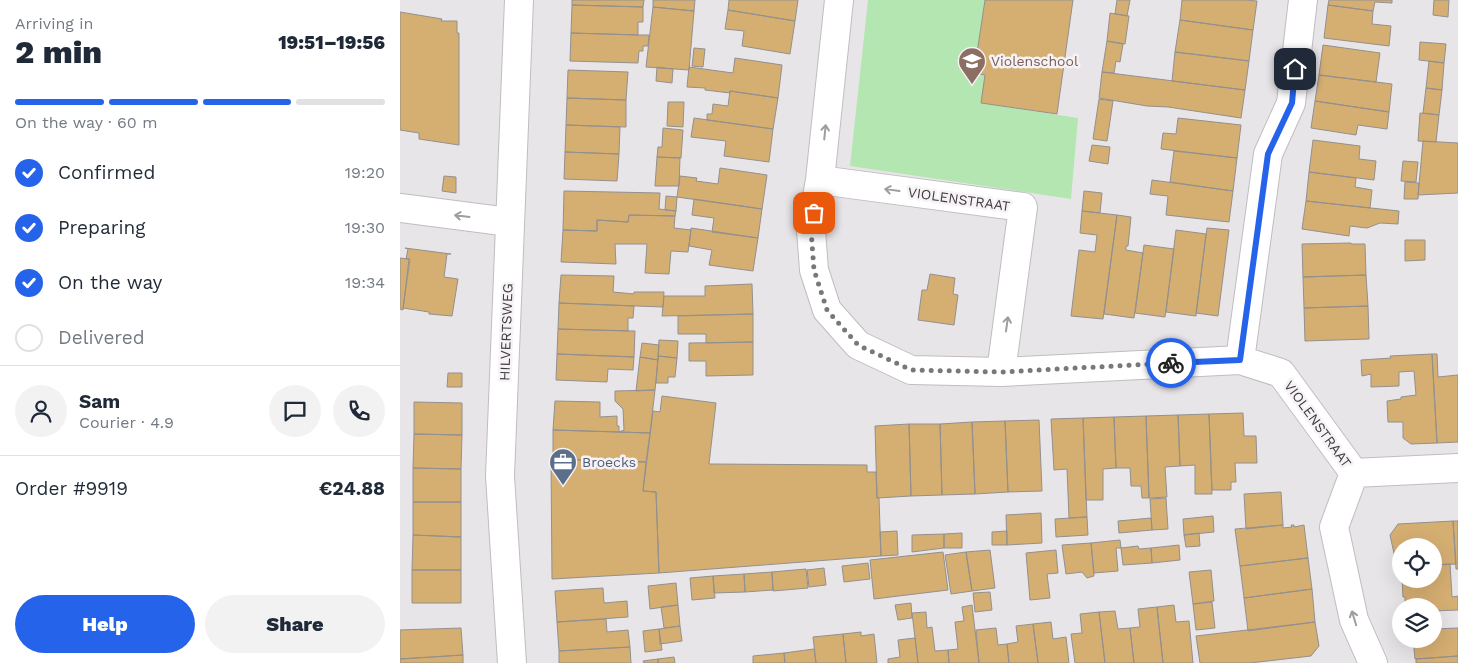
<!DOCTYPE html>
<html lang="en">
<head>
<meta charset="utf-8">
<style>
  :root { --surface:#fff; --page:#f2f2f3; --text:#1f2937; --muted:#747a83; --line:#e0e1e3; --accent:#2563eb }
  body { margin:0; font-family:"Work Sans",sans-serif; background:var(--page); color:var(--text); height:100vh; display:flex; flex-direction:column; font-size:19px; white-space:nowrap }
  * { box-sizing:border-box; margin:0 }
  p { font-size:16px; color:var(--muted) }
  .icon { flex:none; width:28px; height:28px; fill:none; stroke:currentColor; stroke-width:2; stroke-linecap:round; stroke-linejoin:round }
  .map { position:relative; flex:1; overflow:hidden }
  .side { display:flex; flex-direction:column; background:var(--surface); width:400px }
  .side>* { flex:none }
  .controls { position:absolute; left:992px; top:538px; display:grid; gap:10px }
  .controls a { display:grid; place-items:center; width:50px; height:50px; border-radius:50%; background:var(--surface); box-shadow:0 5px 20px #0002; font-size:25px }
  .pin { position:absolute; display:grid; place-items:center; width:42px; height:42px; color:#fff; margin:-21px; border-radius:10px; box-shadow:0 2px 8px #0006 }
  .courier { position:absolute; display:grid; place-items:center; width:50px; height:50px; margin:-25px; border:4px solid #2563eb; border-radius:50%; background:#fff; color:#222; box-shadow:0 1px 6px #0007 }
  .headline em { font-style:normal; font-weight:800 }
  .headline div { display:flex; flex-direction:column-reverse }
  .headline { display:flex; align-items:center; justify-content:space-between; height:85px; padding:0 15px }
  h1 { font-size:32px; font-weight:800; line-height:38px }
  .bar { display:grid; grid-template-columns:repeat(4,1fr); gap:8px 5px; align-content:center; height:60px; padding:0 15px }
  .bar i { height:6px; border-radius:4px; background:var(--line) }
  .bar .on { background:var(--accent) }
  .bar p { grid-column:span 4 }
  .line { display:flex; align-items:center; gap:12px; padding:0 15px; border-top:1px solid var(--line) }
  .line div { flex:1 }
  .round { display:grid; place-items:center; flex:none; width:52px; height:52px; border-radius:26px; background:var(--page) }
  ol { padding:0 15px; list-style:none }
  li { display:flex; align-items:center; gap:15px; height:55px }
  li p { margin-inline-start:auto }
  li .icon { padding:5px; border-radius:50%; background:var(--accent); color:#fff; stroke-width:4 }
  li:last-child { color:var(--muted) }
  li i { width:28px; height:28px; border:2px solid var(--line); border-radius:50% }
  .primary-button { display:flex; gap:10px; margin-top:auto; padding:10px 15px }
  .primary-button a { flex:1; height:58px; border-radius:30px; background:var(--accent); color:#fff; font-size:20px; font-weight:800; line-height:58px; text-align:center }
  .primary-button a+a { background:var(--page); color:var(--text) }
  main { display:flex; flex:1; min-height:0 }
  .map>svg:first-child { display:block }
  .green { fill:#b3e6b1 }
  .building { fill:#d5ae72; stroke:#93908d }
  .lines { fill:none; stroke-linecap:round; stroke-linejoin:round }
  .minor-casing { stroke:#c0bcc0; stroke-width:30 }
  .minor { stroke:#fff; stroke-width:28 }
  .oneway { stroke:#9e9e9e }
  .done { stroke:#7a777a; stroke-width:5; stroke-dasharray:0 9 }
  .route { stroke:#2563eb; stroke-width:6 }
  .labels { text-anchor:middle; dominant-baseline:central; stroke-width:5; stroke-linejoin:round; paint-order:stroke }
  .education-label { font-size:14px; fill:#785e54; stroke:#f6f2f6; text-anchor:start }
  .street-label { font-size:14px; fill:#3e3c3e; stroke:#f6f2f6 }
  .service-label { font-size:14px; fill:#4e5e75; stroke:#f6f2f6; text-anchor:start }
</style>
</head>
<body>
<main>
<section class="side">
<div class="headline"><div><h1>2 min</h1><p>Arriving in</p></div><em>19:51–19:56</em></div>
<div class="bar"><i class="on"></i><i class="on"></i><i class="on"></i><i></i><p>On the way · 60 m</p></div>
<ol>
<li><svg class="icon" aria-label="check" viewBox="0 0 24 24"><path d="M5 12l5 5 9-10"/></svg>Confirmed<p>19:20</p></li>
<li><svg class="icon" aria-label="check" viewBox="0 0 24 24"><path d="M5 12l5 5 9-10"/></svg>Preparing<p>19:30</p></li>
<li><svg class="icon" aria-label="check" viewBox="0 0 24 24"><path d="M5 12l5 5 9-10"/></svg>On the way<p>19:34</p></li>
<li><i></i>Delivered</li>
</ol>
<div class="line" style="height:90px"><a class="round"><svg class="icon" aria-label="person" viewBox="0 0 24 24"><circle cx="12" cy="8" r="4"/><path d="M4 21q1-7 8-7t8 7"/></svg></a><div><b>Sam</b><p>Courier · 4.9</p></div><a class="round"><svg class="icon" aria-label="chat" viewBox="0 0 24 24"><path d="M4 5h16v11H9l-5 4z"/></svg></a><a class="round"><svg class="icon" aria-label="phone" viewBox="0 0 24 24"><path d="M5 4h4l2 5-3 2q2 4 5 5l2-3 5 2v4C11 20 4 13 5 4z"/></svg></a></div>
<div class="line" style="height:65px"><div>Order #9919</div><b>€24.88</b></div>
<div class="primary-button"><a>Help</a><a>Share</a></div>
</section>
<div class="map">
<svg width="1058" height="663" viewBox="0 0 1058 663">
  <rect width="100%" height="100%" fill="#e8e5e9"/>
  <path class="green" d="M 468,0 L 585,0 L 574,73 L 585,75 L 581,103 L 678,118 L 671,199 L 450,166 Z"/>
  <path class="building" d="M 172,0 L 244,0 L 243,7 L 172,5 Z
    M 253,0 L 295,0 L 294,11 L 253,7 Z
    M 329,0 L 398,0 L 395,21 L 328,10 Z
    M 585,0 L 673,0 L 657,114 L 581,103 L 585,75 L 574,73 Z
    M 717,0 L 730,0 L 727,16 L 715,14 Z
    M 782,0 L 845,0 L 857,1 L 853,30 L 780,20 Z
    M 929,0 L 992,0 L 992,3 L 975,2 L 973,11 L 928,5 Z
    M 1034,0 L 1049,0 L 1048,17 L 1033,15 Z
    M 172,5 L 243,7 L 243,22 L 238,22 L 238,35 L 171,33 Z
    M 928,5 L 973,11 L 972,24 L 991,26 L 989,46 L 924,38 Z
    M 253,7 L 294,11 L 289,70 L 246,67 Z
    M 328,10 L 395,21 L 390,54 L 342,46 L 344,31 L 325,29 Z
    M 0,12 L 42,19 L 41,21 L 57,21 L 57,33 L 59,33 L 59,145 L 19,139 L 19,133 L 0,130 Z
    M 710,13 L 729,16 L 725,44 L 707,41 Z
    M 780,20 L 853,30 L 849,61 L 775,52 Z
    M 171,33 L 238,35 L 249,35 L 248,46 L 243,46 L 243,51 L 239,51 L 238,63 L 170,61 Z
    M 707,41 L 723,44 L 720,62 L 716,61 L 714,73 L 702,72 Z
    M 1020,42 L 1046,44 L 1044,63 L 1019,60 Z
    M 923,45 L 980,53 L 976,82 L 919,75 Z
    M 294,48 L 305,49 L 303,67 L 292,66 Z
    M 775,52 L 849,61 L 845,90 L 772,81 Z
    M 335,58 L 382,65 L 378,98 L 330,91 L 330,93 L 305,90 L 305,88 L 287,87 L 289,67 L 333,73 Z
    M 1029,61 L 1044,63 L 1042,90 L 1026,88 Z
    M 257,67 L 273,69 L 272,83 L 256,81 Z
    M 168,70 L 228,72 L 226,100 L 167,98 Z
    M 702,72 L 845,90 L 841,118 L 768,107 L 747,106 L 699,98 Z
    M 919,75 L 992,84 L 989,112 L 915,101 Z
    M 1026,88 L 1042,90 L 1039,115 L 1023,113 Z
    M 330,91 L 378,98 L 373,129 L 307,120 L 307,114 L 312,114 L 313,104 L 328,106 Z
    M 167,98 L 226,100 L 226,127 L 166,125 Z
    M 699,99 L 713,101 L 707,141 L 693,139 Z
    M 915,101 L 989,112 L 987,129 L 958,125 L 956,135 L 911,128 Z
    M 268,102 L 284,102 L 283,127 L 267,126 Z
    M 1020,113 L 1039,115 L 1036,142 L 1018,141 Z
    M 294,118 L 373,129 L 369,162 L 324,156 L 326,141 L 291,137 Z
    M 778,118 L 841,125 L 837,158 L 761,149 L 763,133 L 776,134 Z
    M 166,125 L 220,127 L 219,154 L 165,152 Z
    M 263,128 L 283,130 L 281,158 L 257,157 L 258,147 L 262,147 Z
    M 913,140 L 960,146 L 959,159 L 976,161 L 974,180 L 909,172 Z
    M 1023,141 L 1058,143 L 1058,193 L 1018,195 Z
    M 692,145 L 710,147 L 708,164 L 689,161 Z
    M 774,151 L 837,158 L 833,191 L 770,182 Z
    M 165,152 L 219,154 L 217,181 L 164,179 Z
    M 257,157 L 280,158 L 279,186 L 255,186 Z
    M 1003,161 L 1018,162 L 1016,182 L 1001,181 Z
    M 320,168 L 367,175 L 362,209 L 277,197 L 280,176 L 297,178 L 296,181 L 318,184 Z
    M 909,172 L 956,178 L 955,187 L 972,190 L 970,208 L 906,201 Z
    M 44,176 L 56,177 L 56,193 L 42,191 Z
    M 752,180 L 833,191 L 829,222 L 766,215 L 768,196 L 750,194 Z
    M 1005,182 L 1019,183 L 1018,199 L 1004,199 Z
    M 164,191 L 260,193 L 259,209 L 276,211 L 275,216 L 229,215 L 228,222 L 197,220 L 197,231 L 163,230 Z
    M 684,191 L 702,193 L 700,213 L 682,211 Z
    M 266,196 L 277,197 L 276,211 L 265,210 Z
    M 294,199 L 362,209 L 358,238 L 312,232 L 314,218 L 292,215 Z
    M 906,201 L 999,211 L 998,224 L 980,223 L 967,228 L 950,226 L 949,236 L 902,229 Z
    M 682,211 L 717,215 L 703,319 L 671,316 L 679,250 L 695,252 L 697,235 L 680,233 Z
    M 229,215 L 275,216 L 274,228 L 291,230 L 288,252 L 271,251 L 269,274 L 245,273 L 247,244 L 215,244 L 216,264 L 161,262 L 163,230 L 197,231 L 197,220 L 228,222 Z
    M 717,215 L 731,217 L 728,246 L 726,246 L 726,250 L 743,253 L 734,318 L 704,314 Z
    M 291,228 L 358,238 L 353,271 L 309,265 L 312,250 L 289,246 Z
    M 807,228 L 829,230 L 818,316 L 796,313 Z
    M 776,230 L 806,234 L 796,316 L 766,312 Z
    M 1005,240 L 1025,240 L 1025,260 L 1005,261 Z
    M 951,243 L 951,244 L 965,244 L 966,275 L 903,277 L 902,244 Z
    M 744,245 L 774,249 L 765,317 L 735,313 Z
    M 5,248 L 51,254 L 47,254 L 44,277 L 58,279 L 52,316 L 29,314 L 29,312 L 3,308 L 10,259 L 6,259 L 8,249 Z
    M 0,258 L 9,259 L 3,310 L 0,309 Z
    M 530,274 L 555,278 L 553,294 L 558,295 L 554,325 L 518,320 L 522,290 L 527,290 Z
    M 161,275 L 214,276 L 213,292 L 234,294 L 234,292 L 264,292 L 263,307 L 159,303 Z
    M 966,275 L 968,306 L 904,308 L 903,277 Z
    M 352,284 L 353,314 L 262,316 L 264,296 L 305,296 L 305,286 Z
    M 159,303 L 234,306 L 233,318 L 228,318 L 228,331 L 158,329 Z
    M 968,306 L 969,339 L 905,341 L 904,308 Z
    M 353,314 L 353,342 L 306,343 L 306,334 L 278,334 L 278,316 Z
    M 158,329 L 235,331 L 234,357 L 157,354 Z
    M 259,340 L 278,341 L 277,358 L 258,356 Z
    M 353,342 L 353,375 L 306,376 L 306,361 L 289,361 L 289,343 Z
    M 242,343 L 259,345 L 258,360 L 240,357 Z
    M 157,354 L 234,357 L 233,370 L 208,369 L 207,382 L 156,380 Z
    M 1032,354 L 1037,443 L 1011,444 L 1003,438 L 1003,422 L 988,422 L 987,401 L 1001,399 L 1001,397 L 1016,395 L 1014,371 L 999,372 L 999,386 L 971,387 L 971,374 L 962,376 L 961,360 L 991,358 L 990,356 Z
    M 1032,354 L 1037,354 L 1038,377 L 1058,375 L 1058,442 L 1037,443 Z
    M 258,356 L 277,358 L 275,377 L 268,377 L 268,383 L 256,383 Z
    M 240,357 L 258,360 L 255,390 L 236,391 Z
    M 48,373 L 62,373 L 62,387 L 47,387 Z
    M 255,390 L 250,433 L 219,432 L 224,430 L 223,409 L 215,401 L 215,391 Z
    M 262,396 L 316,403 L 309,464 L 467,465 L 467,472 L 476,472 L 477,498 L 479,498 L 481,556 L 259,573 L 256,492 L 243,491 L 253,411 L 260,412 Z
    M 155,401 L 200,402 L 200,417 L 217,416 L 217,426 L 219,426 L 219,432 L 153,430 Z
    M 14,402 L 62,403 L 62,435 L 14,434 Z
    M 843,413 L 844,436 L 856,436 L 857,463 L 835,463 L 836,482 L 831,482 L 831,490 L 812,490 L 809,414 Z
    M 809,414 L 812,494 L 795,494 L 795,465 L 780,466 L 778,415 Z
    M 778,415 L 780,466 L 765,467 L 767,497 L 749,498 L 746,416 Z
    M 746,416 L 749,498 L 742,498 L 741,486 L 731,486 L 730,468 L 716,468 L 714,417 Z
    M 714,417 L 716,468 L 703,469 L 703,500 L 686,500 L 683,418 Z
    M 683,418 L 687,517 L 669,518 L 667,469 L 654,470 L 651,419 Z
    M 639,420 L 642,491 L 608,492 L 605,421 Z
    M 605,421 L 608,492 L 575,494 L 572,422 Z
    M 572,422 L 575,494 L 542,495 L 540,424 Z
    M 509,424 L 540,424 L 542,495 L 511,496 Z
    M 509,424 L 511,496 L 477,498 L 475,426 Z
    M 153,430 L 250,433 L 246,462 L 153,459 Z
    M 14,434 L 62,435 L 61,469 L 13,468 Z
    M 151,459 L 246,462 L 243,491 L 256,492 L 259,573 L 152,579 Z
    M 13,468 L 61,469 L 61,502 L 13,502 Z
    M 881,492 L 883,525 L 846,529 L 844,494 Z
    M 766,498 L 768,529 L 752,530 L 750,499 Z
    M 13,502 L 61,502 L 61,537 L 13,535 Z
    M 641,513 L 642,543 L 607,545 L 606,515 Z
    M 813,516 L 814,532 L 784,535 L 783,519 Z
    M 687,517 L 688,535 L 656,537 L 655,519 Z
    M 751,518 L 752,530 L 719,533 L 718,521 Z
    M 1053,521 L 1056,564 L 1034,565 L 1034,546 L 1001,546 L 1001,566 L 997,567 L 990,535 L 998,524 Z
    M 1053,521 L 1058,521 L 1058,569 L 1056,569 Z
    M 883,525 L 883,528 L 892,527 L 891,525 L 894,525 L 894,527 L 904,525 L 908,558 L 840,566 L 835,529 Z
    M 497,531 L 498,555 L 481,556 L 480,532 Z
    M 607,531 L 607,545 L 592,545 L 592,532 Z
    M 562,533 L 562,548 L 544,548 L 544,534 Z
    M 799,533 L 800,546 L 786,547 L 784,535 Z
    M 544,534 L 544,548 L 512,552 L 512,535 Z
    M 13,535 L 61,537 L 61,570 L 12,570 Z
    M 720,540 L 721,548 L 716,548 L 718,571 L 694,573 L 691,543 Z
    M 691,543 L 694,576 L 687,578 L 682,572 L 666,574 L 662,545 Z
    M 779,545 L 780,560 L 752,563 L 751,548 Z
    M 738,546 L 739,549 L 751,548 L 752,563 L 723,565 L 721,548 Z
    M 590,550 L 595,588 L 572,591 L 566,552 Z
    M 656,550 L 658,573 L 647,574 L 650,598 L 630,600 L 626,553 Z
    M 543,552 L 548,590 L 474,599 L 470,560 Z
    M 566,552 L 572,591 L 551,594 L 545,555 Z
    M 908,558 L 912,589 L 844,598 L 840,566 Z
    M 468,563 L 470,579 L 444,582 L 442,566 Z
    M 1050,564 L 1052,597 L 1058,596 L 1058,610 L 1034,611 L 1034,606 L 1005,606 L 1005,597 L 1003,597 L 1002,579 L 1034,579 L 1034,565 Z
    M 424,568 L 426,585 L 409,587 L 407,570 Z
    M 406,569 L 408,588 L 373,591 L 372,572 Z
    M 12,570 L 61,570 L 61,603 L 12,603 Z
    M 811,570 L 814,601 L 793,604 L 789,572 Z
    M 372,572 L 373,590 L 345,592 L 344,574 Z
    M 344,574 L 345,592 L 314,593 L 313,576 Z
    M 313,576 L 315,598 L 292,600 L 290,578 Z
    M 276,583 L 278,605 L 250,609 L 248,586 Z
    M 203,588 L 204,603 L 227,601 L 228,617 L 157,622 L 155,591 Z
    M 912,589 L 915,622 L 848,631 L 844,598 Z
    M 590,592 L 592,610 L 575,612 L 573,593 Z
    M 812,602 L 815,628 L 796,630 L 793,604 Z
    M 511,603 L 512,618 L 498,620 L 495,605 Z
    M 278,605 L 280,626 L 264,628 L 261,607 Z
    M 572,605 L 579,663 L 549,663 L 548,650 L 558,649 L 555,622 L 564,621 L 562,607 Z
    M 774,605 L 776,622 L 789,621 L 793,663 L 763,663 L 757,607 Z
    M 757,607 L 763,663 L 734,663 L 730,628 L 740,627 L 738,609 Z
    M 715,611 L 718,629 L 730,628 L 734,663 L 705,663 L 699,612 Z
    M 526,612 L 527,628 L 532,627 L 535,651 L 548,650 L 549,663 L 518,663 L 512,613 Z
    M 699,612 L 705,663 L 675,663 L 671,634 L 682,633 L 680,614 Z
    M 206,619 L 207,632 L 228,630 L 230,647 L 159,651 L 157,622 Z
    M 651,622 L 653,639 L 666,637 L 669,663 L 638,663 L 633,624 Z
    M 915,622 L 919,646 L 911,656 L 850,663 L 800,663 L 796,636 Z
    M 633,624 L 638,663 L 609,663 L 607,644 L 618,642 L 616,626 Z
    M 280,626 L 282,641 L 260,644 L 259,629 Z
    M 61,628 L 63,655 L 0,659 L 0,630 Z
    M 596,628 L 598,645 L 607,644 L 609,663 L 579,663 L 576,630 Z
    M 1058,628 L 1058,656 L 1015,659 L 1013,639 L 1034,639 L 1034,629 Z
    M 259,629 L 262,650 L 245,652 L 243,631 Z
    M 461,632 L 461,636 L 474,634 L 477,663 L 446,663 L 443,634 Z
    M 443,634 L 446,663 L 416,663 L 413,637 Z
    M 515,638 L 518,663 L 488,663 L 488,659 L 500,657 L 498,640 Z
    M 230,647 L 231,663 L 159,663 L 159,651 Z
    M 414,649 L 416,663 L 385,663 L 384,653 Z
    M 384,653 L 385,663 L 353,663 L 353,656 Z
    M 63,655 L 63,663 L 0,663 L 0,659 Z
    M 1058,656 L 1058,663 L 1016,663 L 1016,659 Z
    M 274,657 L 275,663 L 258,663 L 258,659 Z
    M 258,659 L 258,663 L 244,663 L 243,661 Z"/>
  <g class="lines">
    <g class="minor-casing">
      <path id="minor" d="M 439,0 L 420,180 L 411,230 L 414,270 L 427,310 L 458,345 L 511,370 L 601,372 L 840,360 L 881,373 L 954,473 L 1058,468
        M 420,180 L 623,207 L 601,372
        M 0,208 L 110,222
        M 840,360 L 868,154 L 891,103 L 903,0
        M 954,473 L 934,527 L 954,620 L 973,663
        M 112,663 L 100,476 L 119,0"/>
    </g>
    <use href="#minor" class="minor"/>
  </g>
  <defs><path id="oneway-shaft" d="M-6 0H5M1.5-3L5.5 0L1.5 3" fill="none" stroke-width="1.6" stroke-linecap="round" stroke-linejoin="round" transform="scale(1.25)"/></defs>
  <g class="oneway">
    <use href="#oneway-shaft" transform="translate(425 132) rotate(-84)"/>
    <use href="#oneway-shaft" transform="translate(492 190) rotate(-172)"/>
    <use href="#oneway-shaft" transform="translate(62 216) rotate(-173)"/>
    <use href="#oneway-shaft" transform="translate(607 324) rotate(-82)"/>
    <use href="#oneway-shaft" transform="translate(954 618) rotate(-107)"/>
  </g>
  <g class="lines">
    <path class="done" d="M 414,213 L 411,230 L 414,270 L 427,310 L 458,345 L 511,370 L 601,372 L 771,363"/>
    <path class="route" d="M 771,363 L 840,360 L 868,154 L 892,103 L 895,69"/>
  </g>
  <defs>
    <g id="school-pin" transform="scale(1.4375)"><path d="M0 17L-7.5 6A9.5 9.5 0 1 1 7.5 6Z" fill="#8d6e63" stroke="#f6f2f6"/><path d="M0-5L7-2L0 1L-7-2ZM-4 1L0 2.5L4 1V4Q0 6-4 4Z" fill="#fff"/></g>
    <g id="office-pin" transform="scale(1.4375)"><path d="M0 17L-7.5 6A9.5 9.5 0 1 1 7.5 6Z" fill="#5c6f8a" stroke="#f6f2f6"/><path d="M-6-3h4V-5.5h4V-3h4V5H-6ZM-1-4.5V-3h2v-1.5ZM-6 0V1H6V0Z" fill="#fff"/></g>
  </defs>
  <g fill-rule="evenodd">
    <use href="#school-pin" x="572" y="61"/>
    <use href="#office-pin" x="163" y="462"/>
  </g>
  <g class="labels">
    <g class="education-label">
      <text x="591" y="61">Violenschool</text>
    </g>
    <g class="street-label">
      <text transform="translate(559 199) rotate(8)">VIOLENSTRAAT</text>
      <text transform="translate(106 332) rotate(-88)">HILVERTSWEG</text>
      <text transform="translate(918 424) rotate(54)">VIOLENSTRAAT</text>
    </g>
    <g class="service-label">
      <text x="182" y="462">Broecks</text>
    </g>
  </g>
</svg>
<div class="controls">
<a><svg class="icon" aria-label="locate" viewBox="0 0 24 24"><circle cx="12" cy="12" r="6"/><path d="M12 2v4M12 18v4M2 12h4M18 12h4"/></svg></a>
<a><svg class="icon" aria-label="layers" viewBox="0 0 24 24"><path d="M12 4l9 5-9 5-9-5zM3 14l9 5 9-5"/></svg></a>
</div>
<div class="pin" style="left:414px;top:213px;background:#ea580c"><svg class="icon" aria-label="bag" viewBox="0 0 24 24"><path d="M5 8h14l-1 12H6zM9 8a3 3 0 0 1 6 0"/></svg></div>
<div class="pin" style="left:895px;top:69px;background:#1f2937"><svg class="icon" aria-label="home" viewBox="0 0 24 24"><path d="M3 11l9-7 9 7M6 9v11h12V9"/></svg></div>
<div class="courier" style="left:771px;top:363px"><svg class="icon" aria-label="bike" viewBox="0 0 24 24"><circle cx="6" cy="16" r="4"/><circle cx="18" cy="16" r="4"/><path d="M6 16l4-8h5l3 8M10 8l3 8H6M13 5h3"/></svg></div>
</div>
</main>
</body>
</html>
